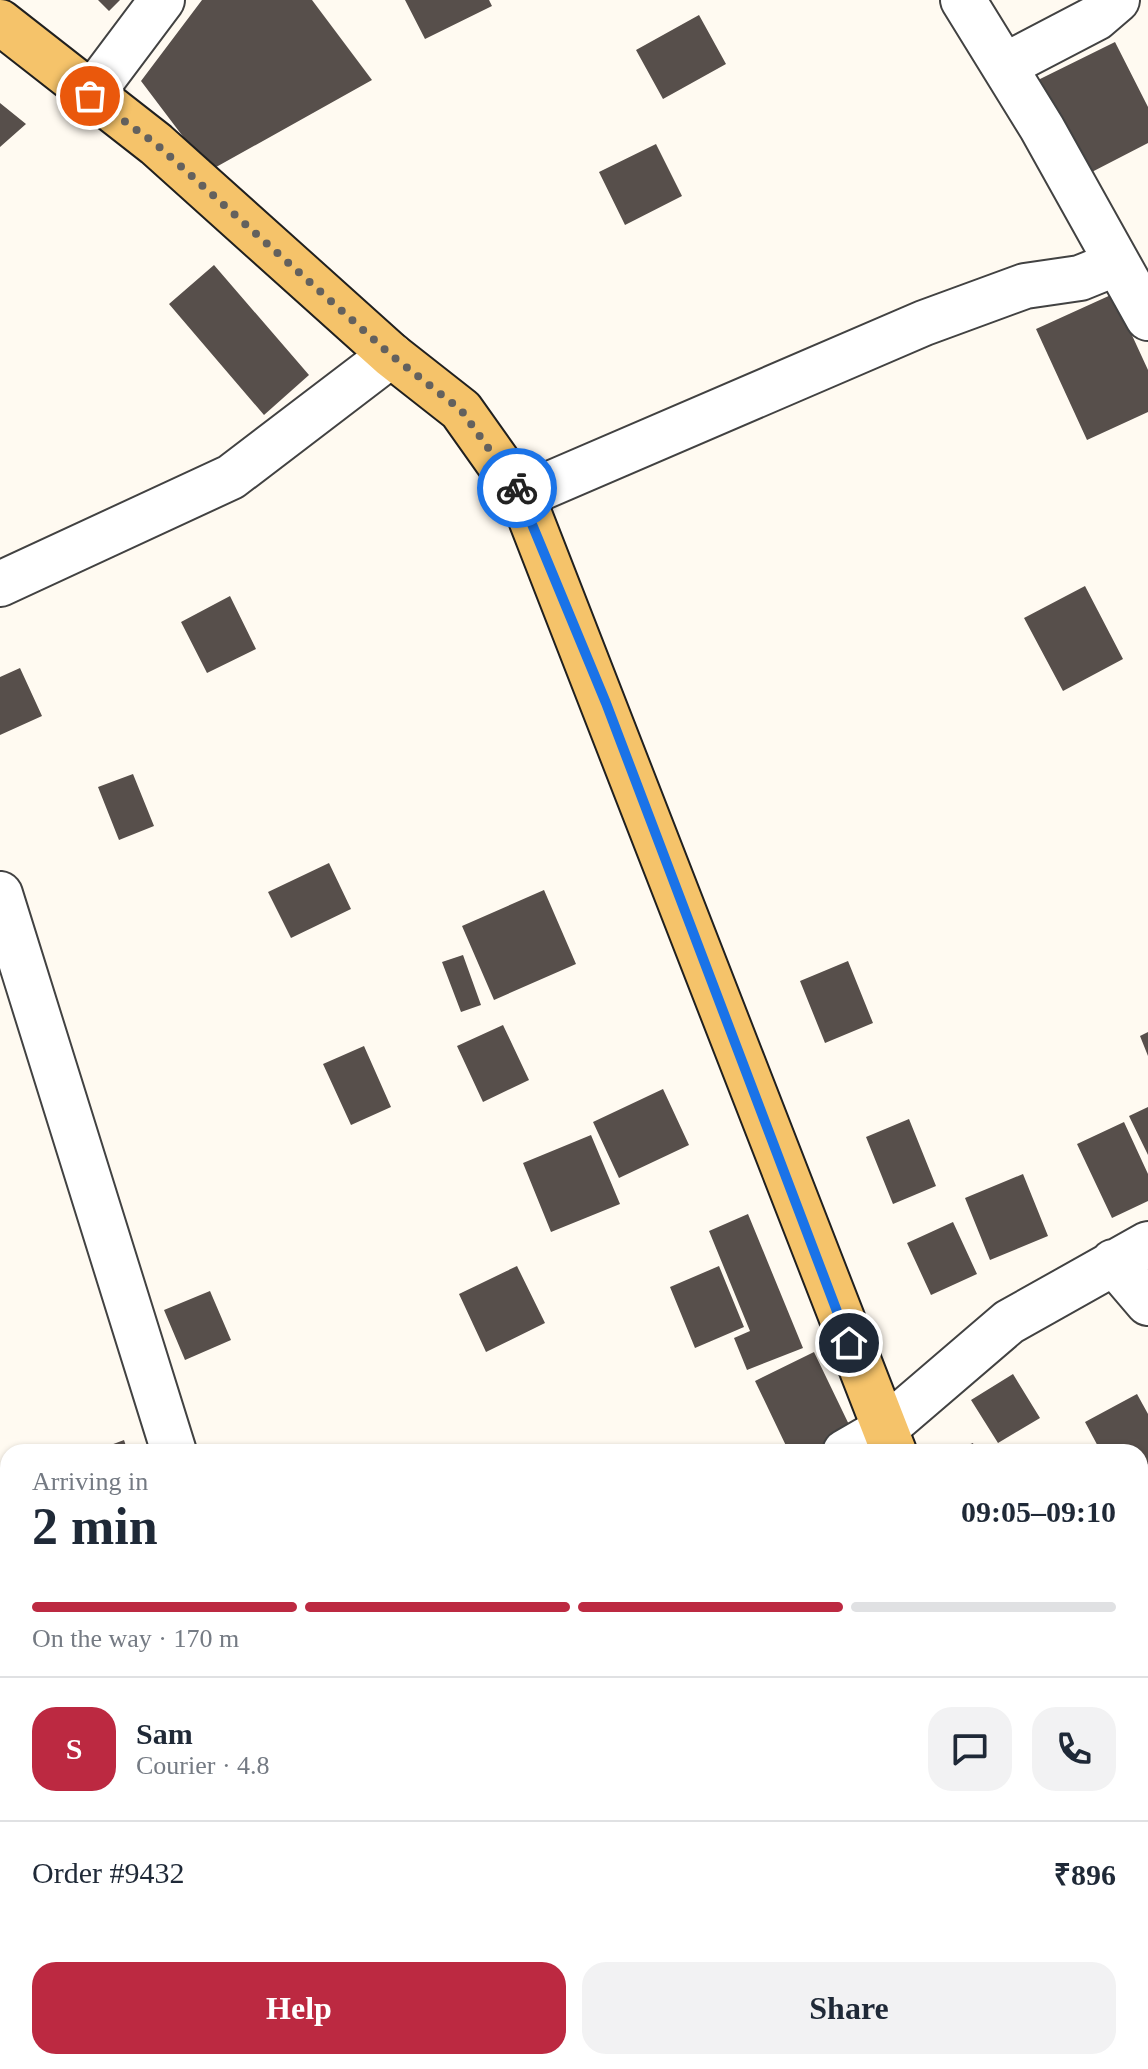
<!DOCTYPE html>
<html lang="en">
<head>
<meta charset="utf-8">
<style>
  :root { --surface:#fff; --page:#f2f2f3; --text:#1f2937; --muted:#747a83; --line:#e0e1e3; --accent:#bc2941 }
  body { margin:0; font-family:Georgia,serif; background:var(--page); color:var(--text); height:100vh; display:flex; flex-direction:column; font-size:30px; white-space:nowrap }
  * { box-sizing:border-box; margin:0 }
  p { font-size:26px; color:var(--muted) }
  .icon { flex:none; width:44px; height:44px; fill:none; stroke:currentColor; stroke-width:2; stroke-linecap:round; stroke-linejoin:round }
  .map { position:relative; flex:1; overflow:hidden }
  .details { position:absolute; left:0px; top:1444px; width:1148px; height:626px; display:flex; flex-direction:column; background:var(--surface); border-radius:24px 24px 0 0; box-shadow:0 2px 6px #0004 }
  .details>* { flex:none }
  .pin { position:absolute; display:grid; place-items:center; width:68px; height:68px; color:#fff; margin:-34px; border:4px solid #fff; border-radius:50%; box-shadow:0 2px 8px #0007 }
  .courier { position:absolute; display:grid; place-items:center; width:80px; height:80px; margin:-40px; border:6px solid #1a73e8; border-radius:50%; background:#fff; color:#222; box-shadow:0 2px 10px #0007 }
  .overview em { font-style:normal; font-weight:600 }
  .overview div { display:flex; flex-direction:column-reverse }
  .overview { display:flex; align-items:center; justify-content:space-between; height:136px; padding:0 32px }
  h1 { font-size:52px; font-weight:600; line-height:60px }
  .bar { display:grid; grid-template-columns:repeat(4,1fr); gap:12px 8px; align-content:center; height:96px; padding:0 32px }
  .bar i { height:10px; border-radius:6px; background:var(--line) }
  .bar .current { background:var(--accent) }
  .bar p { grid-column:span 4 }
  .line { display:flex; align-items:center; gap:20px; padding:0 32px; border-top:2px solid var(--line) }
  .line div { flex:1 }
  .round { display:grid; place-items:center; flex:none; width:84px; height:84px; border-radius:24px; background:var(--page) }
  .action { display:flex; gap:16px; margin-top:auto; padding:16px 32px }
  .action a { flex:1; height:92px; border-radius:24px; background:var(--accent); color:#fff; font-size:32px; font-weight:600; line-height:92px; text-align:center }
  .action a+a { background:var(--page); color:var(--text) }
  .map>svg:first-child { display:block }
  .building { fill:#574f4b }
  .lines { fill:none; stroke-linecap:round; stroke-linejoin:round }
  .minor-casing { stroke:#424242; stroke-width:48 }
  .major-casing { stroke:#202020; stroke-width:48 }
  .minor { stroke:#fff; stroke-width:44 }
  .major { stroke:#f5c36a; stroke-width:44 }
  .done { stroke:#63615e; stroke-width:8; stroke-dasharray:0 14.4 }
  .route { stroke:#1a73e8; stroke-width:10 }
</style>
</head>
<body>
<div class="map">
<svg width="1148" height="2069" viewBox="0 0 1148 2069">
  <rect width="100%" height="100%" fill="#fffaf1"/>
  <path class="building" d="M 98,0 L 120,0 L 109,11 Z
    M 202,0 L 312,0 L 372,80 L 209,171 L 141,81 Z
    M 405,0 L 489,0 L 492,6 L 425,39 Z
    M 699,15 L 726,64 L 663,99 L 636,50 Z
    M 1115,42 L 1148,107 L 1148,143 L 1086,175 L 1038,80 Z
    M 0,103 L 26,124 L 0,147 Z
    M 656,144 L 682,196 L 625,225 L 599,172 Z
    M 214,265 L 309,375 L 264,415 L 169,304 Z
    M 1113,294 L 1148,370 L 1148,412 L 1087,440 L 1036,329 Z
    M 1085,586 L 1123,659 L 1063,691 L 1024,618 Z
    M 230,596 L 256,649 L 207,673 L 181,622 Z
    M 20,668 L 42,716 L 0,735 L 0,677 Z
    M 133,774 L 154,826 L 119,840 L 98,787 Z
    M 329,863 L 351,909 L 291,938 L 268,892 Z
    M 544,890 L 576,964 L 494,1000 L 462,926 Z
    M 463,955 L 481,1005 L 461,1012 L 442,962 Z
    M 848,961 L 873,1023 L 825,1043 L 800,981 Z
    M 503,1025 L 529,1080 L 483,1102 L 457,1046 Z
    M 1148,1032 L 1148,1056 L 1140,1036 Z
    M 364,1046 L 391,1107 L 351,1125 L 323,1064 Z
    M 663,1089 L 689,1145 L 619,1178 L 593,1122 Z
    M 1148,1107 L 1148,1155 L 1129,1116 Z
    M 909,1119 L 936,1186 L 893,1204 L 866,1137 Z
    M 1124,1122 L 1148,1174 L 1148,1201 L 1112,1218 L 1077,1144 Z
    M 591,1135 L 620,1204 L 551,1232 L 523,1163 Z
    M 1023,1174 L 1048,1236 L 990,1260 L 965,1198 Z
    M 748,1214 L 803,1348 L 747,1370 L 734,1338 L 750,1331 L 709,1231 Z
    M 953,1222 L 977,1274 L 931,1295 L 907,1243 Z
    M 517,1266 L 545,1323 L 486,1352 L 459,1294 Z
    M 719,1266 L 744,1327 L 695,1348 L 670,1287 Z
    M 210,1291 L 231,1340 L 185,1360 L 164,1310 Z
    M 814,1352 L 854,1435 L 820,1452 L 789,1452 L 755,1381 Z
    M 1013,1374 L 1040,1418 L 998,1443 L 971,1400 Z
    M 1137,1394 L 1148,1414 L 1148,1464 L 1140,1468 L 1140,1452 L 1101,1452 L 1085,1422 Z
    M 124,1440 L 128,1452 L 92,1452 Z
    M 973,1443 L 976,1452 L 950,1452 Z
    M 491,1445 L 494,1452 L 474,1452 Z
    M 1148,1599 L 1148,1686 L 1145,1687 L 1140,1679 L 1140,1604 Z
    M 0,1845 L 8,1864 L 8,1876 L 0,1880 Z
    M 8,1957 L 8,2034 L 0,2038 L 0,1961 Z
    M 1140,2025 L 1148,2041 L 1148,2060 L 1130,2069 L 1068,2069 L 1064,2062 L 1140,2062 Z
    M 142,2062 L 224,2062 L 227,2069 L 126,2069 Z
    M 503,2062 L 514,2062 L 516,2069 L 478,2069 Z
    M 647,2062 L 657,2062 L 659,2069 L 628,2069 Z"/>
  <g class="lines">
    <g class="minor-casing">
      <path id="minor" d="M 963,0 L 1042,128 L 1148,318
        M 1004,66 L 1096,18 L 1117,0
        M 90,96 L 162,0
        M 522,496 L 924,323 L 1025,286 L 1080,278 L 1117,263
        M 0,584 L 231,477 L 391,355
        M 0,894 L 174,1452
        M 1113,1262 L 1148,1303
        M 845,1452 L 883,1430 L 1009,1322 L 1148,1244
        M 0,1904 L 8,1900
        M 114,2062 L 116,2069
        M 394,2062 L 395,2069"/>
    </g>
    <g class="major-casing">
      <path id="major" d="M 0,22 L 156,144 L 391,355 L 461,410 L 522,496 L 894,1452
        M 1140,1926 L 1148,1942"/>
    </g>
    <use href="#minor" class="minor"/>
    <use href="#major" class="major"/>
  </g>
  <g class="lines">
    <path class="done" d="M 90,96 L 156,144 L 391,355 L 461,410 L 517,488"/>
    <path class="route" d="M 517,488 L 606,703 L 849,1343"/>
  </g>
</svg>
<div class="pin" style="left:90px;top:96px;background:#ea580c"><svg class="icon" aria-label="bag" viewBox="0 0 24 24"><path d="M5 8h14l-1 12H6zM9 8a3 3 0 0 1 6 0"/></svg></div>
<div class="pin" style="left:849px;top:1343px;background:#1f2937"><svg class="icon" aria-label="home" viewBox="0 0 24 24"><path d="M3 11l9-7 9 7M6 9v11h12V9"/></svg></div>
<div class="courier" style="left:517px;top:488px"><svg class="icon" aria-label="bike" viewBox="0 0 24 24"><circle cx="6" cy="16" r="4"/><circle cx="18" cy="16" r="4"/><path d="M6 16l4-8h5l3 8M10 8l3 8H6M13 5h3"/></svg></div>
<section class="details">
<div class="overview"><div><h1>2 min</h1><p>Arriving in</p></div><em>09:05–09:10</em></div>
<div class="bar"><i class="current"></i><i class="current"></i><i class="current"></i><i></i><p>On the way · 170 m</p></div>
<div class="line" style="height:144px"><b class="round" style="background:var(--accent);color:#fff">S</b><div><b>Sam</b><p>Courier · 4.8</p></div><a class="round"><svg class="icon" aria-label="chat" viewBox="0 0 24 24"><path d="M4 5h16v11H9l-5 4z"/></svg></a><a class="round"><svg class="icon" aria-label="phone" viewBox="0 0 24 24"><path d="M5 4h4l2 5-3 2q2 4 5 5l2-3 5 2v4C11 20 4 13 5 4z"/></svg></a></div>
<div class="line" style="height:104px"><div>Order #9432</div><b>₹896</b></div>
<div class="action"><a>Help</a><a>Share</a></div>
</section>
</div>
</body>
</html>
